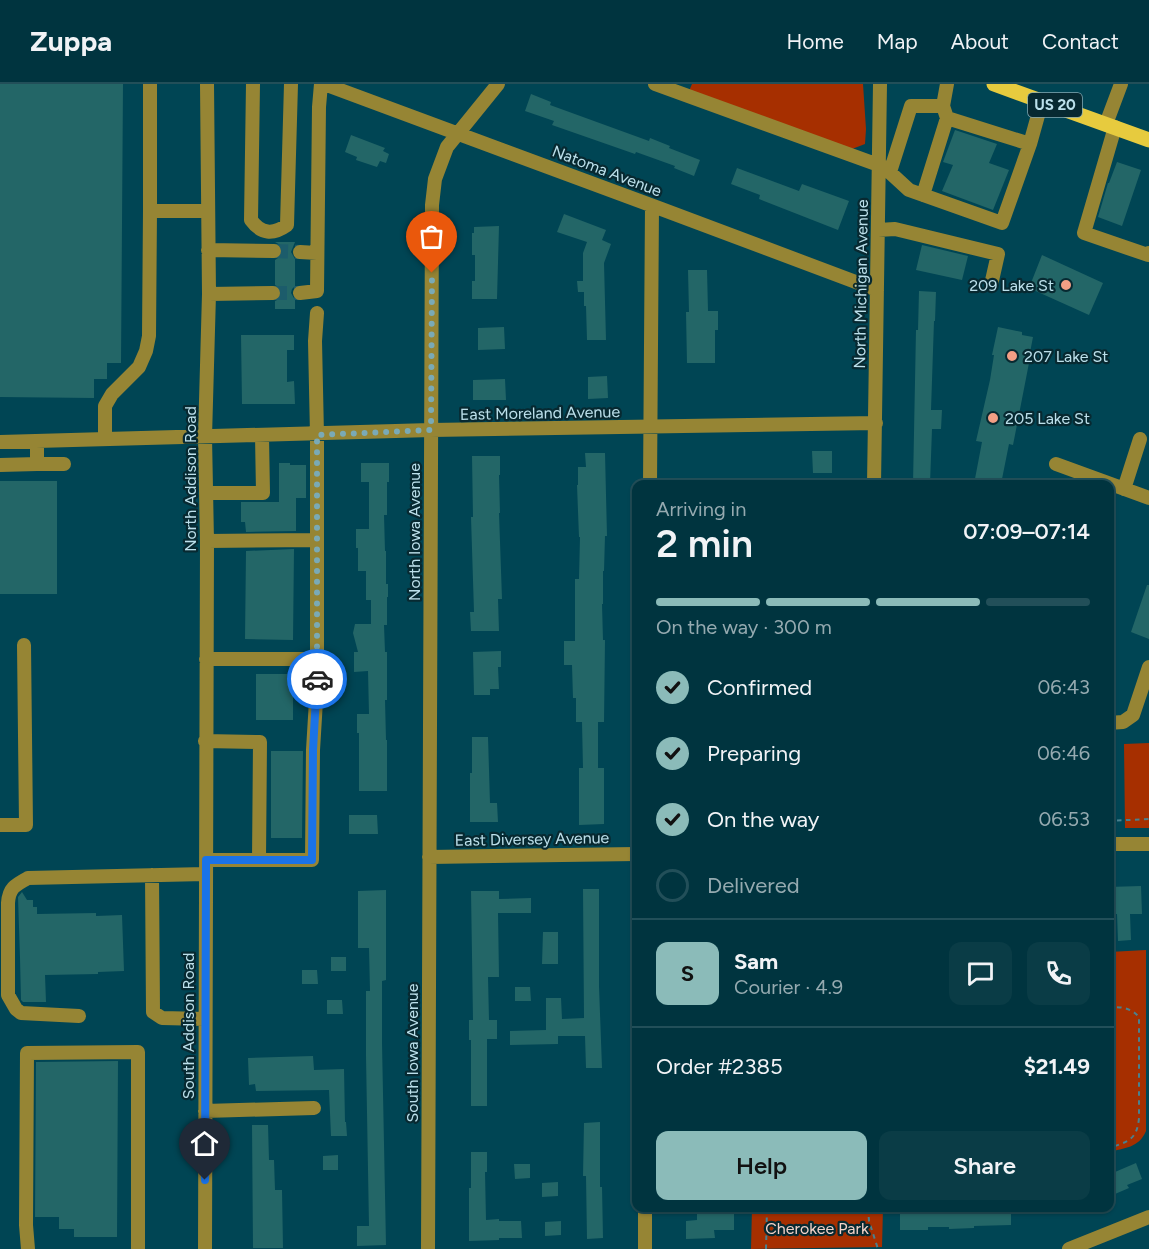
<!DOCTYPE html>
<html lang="en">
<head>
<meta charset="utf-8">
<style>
  :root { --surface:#00343f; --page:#0a3c46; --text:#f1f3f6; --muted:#95aab0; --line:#224f59; --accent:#8bbbb9 }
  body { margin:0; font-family:Figtree,sans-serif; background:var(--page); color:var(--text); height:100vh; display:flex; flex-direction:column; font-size:22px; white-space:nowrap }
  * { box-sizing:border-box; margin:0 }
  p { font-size:20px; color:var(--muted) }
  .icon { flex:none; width:33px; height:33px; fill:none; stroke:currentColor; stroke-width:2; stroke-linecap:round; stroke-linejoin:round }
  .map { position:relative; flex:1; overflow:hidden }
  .sheet { position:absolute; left:632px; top:396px; width:482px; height:732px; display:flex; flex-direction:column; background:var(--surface); border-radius:12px; box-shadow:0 2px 4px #0004,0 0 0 2px var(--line) }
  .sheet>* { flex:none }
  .pin { position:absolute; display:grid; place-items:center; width:51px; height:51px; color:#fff; margin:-62px -26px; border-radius:50% 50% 50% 0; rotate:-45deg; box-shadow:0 0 6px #0007 }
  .pin .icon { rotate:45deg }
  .courier { position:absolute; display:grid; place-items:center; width:60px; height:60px; margin:-30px; border:4px solid #1a73e8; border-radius:50%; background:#fff; color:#222; box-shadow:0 2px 8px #0007 }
  .headline em { font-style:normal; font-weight:600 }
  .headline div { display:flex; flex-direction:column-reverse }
  .headline { display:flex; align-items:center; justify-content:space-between; height:102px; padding:0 24px }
  h1 { font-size:39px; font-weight:600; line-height:45px }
  .bar { display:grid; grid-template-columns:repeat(4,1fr); gap:9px 6px; align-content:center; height:72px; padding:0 24px }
  .bar i { height:8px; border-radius:4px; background:var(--line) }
  .bar .on { background:var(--accent) }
  .bar p { grid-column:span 4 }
  .line { display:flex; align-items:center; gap:15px; padding:0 24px; border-top:2px solid var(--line) }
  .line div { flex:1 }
  .round { display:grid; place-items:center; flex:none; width:63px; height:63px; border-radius:12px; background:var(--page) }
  ol { padding:0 24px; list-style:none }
  li { display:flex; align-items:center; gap:18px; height:66px }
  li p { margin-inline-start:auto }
  li .icon { padding:6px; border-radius:50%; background:var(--accent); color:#111; stroke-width:4 }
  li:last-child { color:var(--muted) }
  li i { width:33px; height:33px; border:3px solid var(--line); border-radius:50% }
  .action { display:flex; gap:12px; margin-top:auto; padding:12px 24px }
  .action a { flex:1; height:69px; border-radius:12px; background:var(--accent); color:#111; font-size:24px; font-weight:600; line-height:69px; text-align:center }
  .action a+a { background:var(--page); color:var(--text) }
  header { display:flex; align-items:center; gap:36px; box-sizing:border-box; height:84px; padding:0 30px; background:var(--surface); border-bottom:2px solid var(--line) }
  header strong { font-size:28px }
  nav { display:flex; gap:33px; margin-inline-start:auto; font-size:21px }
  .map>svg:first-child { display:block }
  .green { fill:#a62f00 }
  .building { fill:#236667 }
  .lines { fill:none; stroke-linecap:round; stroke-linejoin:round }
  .minor-tunnel { stroke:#1c5c6b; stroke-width:14; stroke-dasharray:14 7; stroke-linecap:butt }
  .path { stroke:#49818f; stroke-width:2; stroke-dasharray:4.5 4.5; stroke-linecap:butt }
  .minor { stroke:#968534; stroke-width:14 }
  .major { stroke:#e7cb3e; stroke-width:15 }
  .done { stroke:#7aaab6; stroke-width:6; stroke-dasharray:0 10.8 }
  .route { stroke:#1a73e8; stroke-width:8 }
  .poi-dot { fill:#f39f85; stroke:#072931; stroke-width:2 }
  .labels { text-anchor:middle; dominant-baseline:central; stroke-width:4.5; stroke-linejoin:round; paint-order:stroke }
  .shield { fill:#072931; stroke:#86a9b3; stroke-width:1.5 }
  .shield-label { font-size:15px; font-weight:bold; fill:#bce0eb }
  .street-label { font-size:16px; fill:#bce0eb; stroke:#072931 }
  .poi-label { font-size:16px; fill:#bce0eb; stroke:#072931; text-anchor:start }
  .park-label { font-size:16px; fill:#f4d3c9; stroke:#072931 }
</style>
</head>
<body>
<header>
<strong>Zuppa</strong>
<nav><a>Home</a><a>Map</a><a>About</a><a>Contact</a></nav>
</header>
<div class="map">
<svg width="1149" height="1165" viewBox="0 0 1149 1165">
  <rect width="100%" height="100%" fill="#004554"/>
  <path class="green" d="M 692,0 L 863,0 L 866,45 L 865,60 L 852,65 L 689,7 Z
    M 1149,659 L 1149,744 L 1125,744 L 1124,660 Z
    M 1146,866 L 1146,1047 C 1139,1064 1124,1064 1109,1068 L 1109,868 Z
    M 752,1124 L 883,1124 L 882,1163 L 751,1165 Z"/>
  <path class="building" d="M 0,0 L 123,0 L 121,279 L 107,279 L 107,295 L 94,295 L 94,314 L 0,313 Z
    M 531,10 L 551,18 L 550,21 L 649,57 L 650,54 L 670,62 L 669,64 L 700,76 L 694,92 L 674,84 L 675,82 L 636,68 L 635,70 L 552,41 L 554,37 L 525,27 Z
    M 955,46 L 997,60 L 989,79 L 1009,86 L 993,126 L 942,107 L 953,81 L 943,78 Z
    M 351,51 L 385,64 L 383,67 L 389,70 L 386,79 L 380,77 L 377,83 L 356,76 L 357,73 L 345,68 Z
    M 1117,78 L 1141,86 L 1122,142 L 1098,133 L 1108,99 L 1109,99 Z
    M 737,84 L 799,107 L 802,100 L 849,117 L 838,146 L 759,115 L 760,111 L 731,100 Z
    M 564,130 L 606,146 L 602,156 L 611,160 L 604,179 L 606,256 L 587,256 L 586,222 L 584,222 L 584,208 L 578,208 L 577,197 L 583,197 L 583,169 L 587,158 L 557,148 Z
    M 499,142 L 497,215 L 472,215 L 472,197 L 475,197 L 475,171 L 472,171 L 472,149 L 474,149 L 474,143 Z
    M 275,158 L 295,158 L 291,168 L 295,175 L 295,202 L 292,205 L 291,209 L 295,216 L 295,225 L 275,225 L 275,217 L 281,214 L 282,209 L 280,204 L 275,201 L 275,176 L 281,172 L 283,167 L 282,162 Z
    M 922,161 L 968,172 L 962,196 L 916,186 Z
    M 1042,171 L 1103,199 L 1089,231 L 1029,204 Z
    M 688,186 L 707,186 L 708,227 L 718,227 L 718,246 L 715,246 L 715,279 L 687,279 L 686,228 L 689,228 Z
    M 919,207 L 936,208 L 935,237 L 934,237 L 931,326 L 942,326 L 941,345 L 932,345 L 930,400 L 913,400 L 916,246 L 918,246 Z
    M 504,243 L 505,265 L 478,266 L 478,244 Z
    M 998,243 L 1022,248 L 1022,251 L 1033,253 L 1028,279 L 1029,279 L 1013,361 L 1009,360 L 1001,400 L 974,400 L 982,358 L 976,357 L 990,296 L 994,271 L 992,271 Z
    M 241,251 L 294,251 L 294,266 L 287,266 L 287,298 L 294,297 L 295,320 L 242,320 Z
    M 607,292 L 608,314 L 588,315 L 588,293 Z
    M 505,295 L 506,316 L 473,316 L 473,296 Z
    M 812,367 L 832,367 L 832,389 L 813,389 Z
    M 585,369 L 605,369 L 607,452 L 605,452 L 604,487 L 603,487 L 603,520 L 602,520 L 603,556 L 605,556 L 604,638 L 598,638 L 598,684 L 604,684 L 604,740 L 579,741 L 579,684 L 583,684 L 582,638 L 576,638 L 576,614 L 573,614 L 572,581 L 564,581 L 564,557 L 575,557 L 575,495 L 579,495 L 580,453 L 579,453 L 577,401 L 578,401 L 578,383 L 586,383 Z
    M 472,372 L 500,372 L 500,391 L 499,391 L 500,429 L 499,429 L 502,515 L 498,515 L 499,547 L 471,547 L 470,528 L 474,528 L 471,433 L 473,433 Z
    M 279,379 L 290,379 L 290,381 L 306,381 L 306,414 L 296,414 L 296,447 L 246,448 L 245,438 L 241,438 L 241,418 L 279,418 Z
    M 361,379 L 389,379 L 389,398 L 387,398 L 387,431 L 384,431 L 385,467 L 386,467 L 386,500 L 388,500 L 388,513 L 387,513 L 387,541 L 384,541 L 385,568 L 387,568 L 387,616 L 385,616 L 386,656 L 387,656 L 387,707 L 359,707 L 359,649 L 357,649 L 357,630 L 369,630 L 368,587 L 354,588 L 354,568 L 358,568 L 353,549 L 355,540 L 371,540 L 371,516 L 366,516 L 366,487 L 358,487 L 358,464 L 356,464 L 356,445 L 369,445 L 369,398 L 361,398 Z
    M 0,397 L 57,397 L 57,510 L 0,510 Z
    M 294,465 L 293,556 L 245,555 L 246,467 Z
    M 1147,501 L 1149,501 L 1149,555 L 1131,548 Z
    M 501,567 L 501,583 L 498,583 L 499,605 L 490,605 L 490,611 L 474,611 L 473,568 Z
    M 256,590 L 293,590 L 293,636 L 256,636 Z
    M 472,653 L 488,653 L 490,719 L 497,719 L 498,738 L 470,738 L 470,689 L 472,689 Z
    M 271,667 L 303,667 L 302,754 L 271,754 Z
    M 349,731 L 377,731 L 378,750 L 349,750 Z
    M 1141,802 L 1142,830 L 1130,830 L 1131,856 L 1118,857 L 1117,830 L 1108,830 L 1108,803 Z
    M 583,805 L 599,805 L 599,902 L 602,984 L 586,984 L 585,952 L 558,952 L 558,960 L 510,961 L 510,947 L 546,946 L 546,914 L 561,914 L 562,935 L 584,934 Z
    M 386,806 L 386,896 L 382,897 L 382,959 L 386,1161 L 357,1162 L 357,1142 L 369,1142 L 366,972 L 366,907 L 370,907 L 369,864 L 358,864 L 358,807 Z
    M 471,807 L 499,807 L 499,815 L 531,814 L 531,829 L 498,829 L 499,893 L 488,893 L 489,936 L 497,936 L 497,955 L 487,955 L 487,1022 L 471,1022 L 471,956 L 469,956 L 469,936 L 473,936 Z
    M 22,808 L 27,816 L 33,816 L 33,823 L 37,823 L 37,830 L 96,829 L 96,832 L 122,831 L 124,887 L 98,888 L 98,890 L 45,891 L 46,918 L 23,918 L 21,916 L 20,874 L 18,813 Z
    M 543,848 L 558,848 L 558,880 L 542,880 Z
    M 331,873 L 346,873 L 346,887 L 331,887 Z
    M 302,886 L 317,886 L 318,900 L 302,900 Z
    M 515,903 L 530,903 L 531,917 L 515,917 Z
    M 327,916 L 342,916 L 343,930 L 327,930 Z
    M 313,972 L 314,986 L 344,985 L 345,1038 L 346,1038 L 347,1052 L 331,1052 L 329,1006 L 256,1007 L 255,1000 L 249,1001 L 248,974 Z
    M 118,977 L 117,1153 L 74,1153 L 74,1145 L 59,1145 L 59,1133 L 35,1133 L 36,978 Z
    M 600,1038 L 600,1103 L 602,1103 L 603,1154 L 587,1155 L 586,1092 L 583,1092 L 584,1039 Z
    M 252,1041 L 268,1041 L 269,1076 L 274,1076 L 275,1106 L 282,1106 L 283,1164 L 253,1164 Z
    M 471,1068 L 487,1068 L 487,1088 L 485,1088 L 486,1136 L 499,1135 L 499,1137 L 521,1137 L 522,1154 L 499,1154 L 499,1156 L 469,1157 L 469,1104 L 471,1104 Z
    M 338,1071 L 338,1086 L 323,1086 L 323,1072 Z
    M 1136,1079 L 1142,1095 L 1127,1101 L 1129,1104 L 1108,1113 L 1108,1091 Z
    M 514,1080 L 530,1080 L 530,1094 L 515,1095 Z
    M 558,1098 L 558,1112 L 542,1113 L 542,1099 Z
    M 948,1124 L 1011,1124 L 1011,1141 L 974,1142 L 974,1144 L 949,1145 L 949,1143 L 928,1143 L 928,1146 L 900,1146 L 900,1126 L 948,1126 Z
    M 734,1129 L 734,1146 L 714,1146 L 715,1154 L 686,1155 L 686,1137 L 697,1136 L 697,1130 Z
    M 561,1137 L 561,1151 L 545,1152 L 545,1138 Z"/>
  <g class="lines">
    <path class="minor-tunnel" d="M 274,167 L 300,168
      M 273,209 L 300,209"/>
    <path class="path" d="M 1108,737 L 1149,735
      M 1108,923 C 1121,923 1130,923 1139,933 L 1139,1034 C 1137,1056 1128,1058 1108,1064
      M 868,1124 L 869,1137 L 878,1165
      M 766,1165 L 767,1124"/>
    <path class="minor" d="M 150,0 L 150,127 L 207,127
      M 253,0 L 251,136 C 261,150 273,151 287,141 L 291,0
      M 324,0 C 509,69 693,136 877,206
      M 655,0 L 884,83 L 909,106 L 1002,139 L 1030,60 L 1042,17
      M 947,34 L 1030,60
      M 1106,40 L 1121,0
      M 1115,43 L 1084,149 L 1148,171 L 1149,169
      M 890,88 L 911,22 L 943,22
      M 923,111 L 947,34 L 943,22 L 947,0
      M 878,146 L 895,145 L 998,170 L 991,201
      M 208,166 L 274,167
      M 300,168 L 317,169
      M 300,209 L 317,207 L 319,23 L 321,0
      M 209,210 L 273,209
      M 105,355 L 105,322 L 112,310 L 139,283 L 146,267 L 149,252 L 150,127
      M 0,358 L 431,346 L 876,339
      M 37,380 L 64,380
      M 1056,380 L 1149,414
      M 0,381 L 37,380 L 37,357
      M 650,400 L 652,122
      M 874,400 L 880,0
      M 1124,405 L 1140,355
      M 207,409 L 263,409 L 262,352
      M 207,457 L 317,456
      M 206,575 L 317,575
      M 1108,639 L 1123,638 L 1133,631 L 1149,583
      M 205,657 L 260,658 L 259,776 L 206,776
      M 0,741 L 26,741 L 24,561
      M 1108,760 L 1149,760
      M 429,773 L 636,770
      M 259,776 L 312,776 L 313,666 L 317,600 L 317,351 L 315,257 L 317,229
      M 152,791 L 153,928 L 162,934 L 205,935
      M 79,932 L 21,929 L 16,925 L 8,911 L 8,819 C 9,804 15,801 28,794 L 205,790
      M 205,1027 L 314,1024
      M 28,1165 L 26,1141 L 27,969 L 138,968 L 138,1165
      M 205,1165 L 207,457 L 205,353 L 209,210 L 207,0
      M 428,1165 L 432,121 L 435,95 L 447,63 L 498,0
      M 645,1165 L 645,1124
      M 1069,1165 L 1149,1133"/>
    <path class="major" d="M 994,0 L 1149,56"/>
  </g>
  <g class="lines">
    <path class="done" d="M 317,595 L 317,351 L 431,346 L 432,189"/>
    <path class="route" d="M 205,1096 L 206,776 L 312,776 L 313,666 L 317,595"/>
  </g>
  <g class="poi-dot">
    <circle cx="1066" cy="201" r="6"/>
    <circle cx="1012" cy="272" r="6"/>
    <circle cx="993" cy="334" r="6"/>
  </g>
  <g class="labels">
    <rect class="shield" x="1028" y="9" width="54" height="24" rx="4.5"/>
    <g class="shield-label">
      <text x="1055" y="21">US 20</text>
    </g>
    <g class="street-label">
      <text transform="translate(607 87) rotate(21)">Natoma Avenue</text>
      <text transform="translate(861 200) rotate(-89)">North Michigan Avenue</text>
      <text transform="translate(540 329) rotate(-1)">East Moreland Avenue</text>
      <text transform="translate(190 395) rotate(-90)">North Addison Road</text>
      <text transform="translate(414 448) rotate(-90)">North Iowa Avenue</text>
      <text transform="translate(532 755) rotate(-1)">East Diversey Avenue</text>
      <text transform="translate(188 942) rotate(-90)">South Addison Road</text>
      <text transform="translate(412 969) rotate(-90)">South Iowa Avenue</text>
    </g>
    <g class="poi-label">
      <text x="1054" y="201" text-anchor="end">209 Lake St</text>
      <text x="1024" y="272">207 Lake St</text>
      <text x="1005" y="334">205 Lake St</text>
    </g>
    <g class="park-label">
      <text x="817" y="1144">Cherokee Park</text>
    </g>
  </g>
</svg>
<div class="pin" style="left:432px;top:189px;background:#ea580c"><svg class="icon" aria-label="bag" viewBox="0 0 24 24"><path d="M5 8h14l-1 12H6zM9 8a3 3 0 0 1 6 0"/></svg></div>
<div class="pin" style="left:205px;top:1096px;background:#1f2937"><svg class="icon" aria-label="home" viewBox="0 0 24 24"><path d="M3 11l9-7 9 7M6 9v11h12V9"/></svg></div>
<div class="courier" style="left:317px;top:595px"><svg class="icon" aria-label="car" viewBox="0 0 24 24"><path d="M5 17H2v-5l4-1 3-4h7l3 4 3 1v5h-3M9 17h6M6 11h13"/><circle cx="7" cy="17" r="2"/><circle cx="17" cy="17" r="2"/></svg></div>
<section class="sheet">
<div class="headline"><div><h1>2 min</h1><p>Arriving in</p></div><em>07:09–07:14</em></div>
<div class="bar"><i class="on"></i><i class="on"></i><i class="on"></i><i></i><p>On the way · 300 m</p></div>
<ol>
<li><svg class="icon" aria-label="check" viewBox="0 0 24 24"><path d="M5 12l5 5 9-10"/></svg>Confirmed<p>06:43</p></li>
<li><svg class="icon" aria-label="check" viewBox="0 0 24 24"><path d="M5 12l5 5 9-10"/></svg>Preparing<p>06:46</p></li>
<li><svg class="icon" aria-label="check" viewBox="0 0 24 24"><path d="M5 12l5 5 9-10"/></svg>On the way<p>06:53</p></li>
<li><i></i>Delivered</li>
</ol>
<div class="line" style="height:108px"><b class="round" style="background:var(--accent);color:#111">S</b><div><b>Sam</b><p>Courier · 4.9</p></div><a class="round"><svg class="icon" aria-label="chat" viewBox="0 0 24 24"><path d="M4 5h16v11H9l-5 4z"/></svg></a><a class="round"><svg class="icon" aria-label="phone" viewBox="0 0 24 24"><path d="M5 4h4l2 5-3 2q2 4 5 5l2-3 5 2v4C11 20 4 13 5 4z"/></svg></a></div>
<div class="line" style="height:78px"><div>Order #2385</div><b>$21.49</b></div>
<div class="action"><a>Help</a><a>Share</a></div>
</section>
</div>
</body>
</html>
